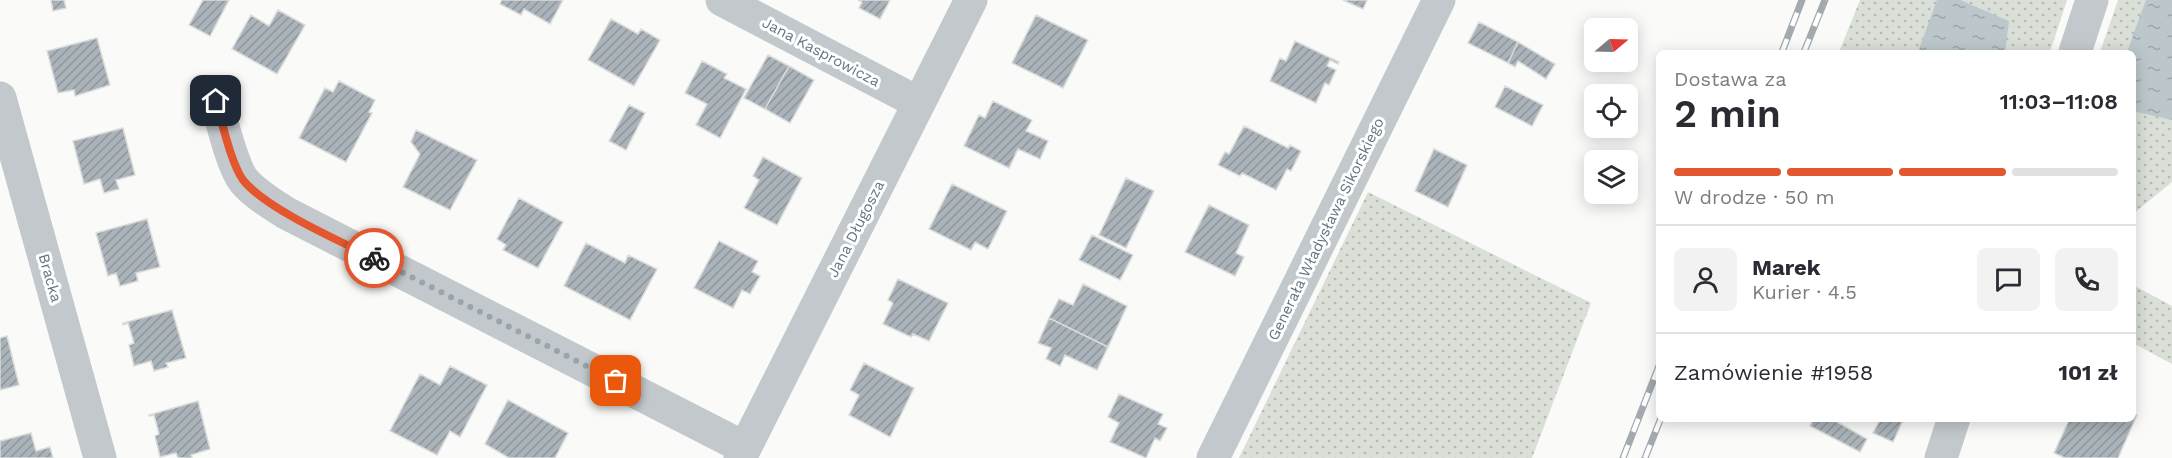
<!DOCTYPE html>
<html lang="pl">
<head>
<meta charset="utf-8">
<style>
  :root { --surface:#fff; --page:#f2f2f3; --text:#2b2b33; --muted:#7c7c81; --line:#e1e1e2; --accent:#e4572e }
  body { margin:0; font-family:"Work Sans",sans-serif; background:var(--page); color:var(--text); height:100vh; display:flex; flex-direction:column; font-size:22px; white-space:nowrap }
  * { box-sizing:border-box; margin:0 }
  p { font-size:20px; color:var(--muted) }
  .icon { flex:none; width:33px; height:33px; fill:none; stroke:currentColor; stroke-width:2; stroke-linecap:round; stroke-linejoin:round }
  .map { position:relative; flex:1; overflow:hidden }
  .details { position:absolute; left:1656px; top:50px; width:480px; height:372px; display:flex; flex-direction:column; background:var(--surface); border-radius:9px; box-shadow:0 3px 15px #0003 }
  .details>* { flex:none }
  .needle { width:39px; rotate:71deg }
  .controls { position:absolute; left:1584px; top:18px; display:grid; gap:12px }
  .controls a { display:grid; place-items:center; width:54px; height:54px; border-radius:9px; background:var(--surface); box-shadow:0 3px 15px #0003; font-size:30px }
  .pin { position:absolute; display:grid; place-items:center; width:51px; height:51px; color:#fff; margin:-26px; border-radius:12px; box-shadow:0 3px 9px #0006 }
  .courier { position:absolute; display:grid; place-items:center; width:60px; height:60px; margin:-30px; border:4px solid #e4572e; border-radius:50%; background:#fff; color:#222; box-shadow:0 2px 8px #0007 }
  .head em { font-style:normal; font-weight:600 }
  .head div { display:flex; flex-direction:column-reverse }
  .head { display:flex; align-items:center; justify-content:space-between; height:102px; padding:0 18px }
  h1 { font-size:39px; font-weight:600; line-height:45px }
  .bar { display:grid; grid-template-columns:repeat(4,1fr); gap:9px 6px; align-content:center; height:72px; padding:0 18px }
  .bar i { height:8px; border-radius:4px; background:var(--line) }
  .bar .on { background:var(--accent) }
  .bar p { grid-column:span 4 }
  .line { display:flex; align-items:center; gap:15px; padding:0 18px; border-top:2px solid var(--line) }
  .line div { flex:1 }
  .round { display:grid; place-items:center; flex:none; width:63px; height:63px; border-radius:9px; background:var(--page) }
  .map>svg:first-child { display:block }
  .grass { fill:url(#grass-dots) }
  .water { fill:url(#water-ripples) }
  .building { fill:url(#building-hatch); stroke:#dcdcda; stroke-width:1.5 }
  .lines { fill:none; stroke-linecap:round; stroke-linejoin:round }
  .street { stroke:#c3c8cc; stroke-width:33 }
  .rail-casing { stroke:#a2aab0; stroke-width:7 }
  .rail { stroke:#fff; stroke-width:4.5; stroke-dasharray:14; stroke-linecap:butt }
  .done { stroke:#99a4ac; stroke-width:6; stroke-dasharray:0 10.8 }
  .route { stroke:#e4572e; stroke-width:8 }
  .labels { text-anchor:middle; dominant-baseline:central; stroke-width:6; stroke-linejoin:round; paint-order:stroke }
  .street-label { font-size:15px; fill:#657683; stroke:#fff }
</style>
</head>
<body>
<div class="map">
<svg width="2172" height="458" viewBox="0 0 2172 458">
  <defs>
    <pattern id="grass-dots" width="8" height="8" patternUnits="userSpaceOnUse" patternTransform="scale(1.5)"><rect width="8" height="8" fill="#dadfd7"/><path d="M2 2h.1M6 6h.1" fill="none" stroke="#b4b9b4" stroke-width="1.8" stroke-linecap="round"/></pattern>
    <pattern id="water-ripples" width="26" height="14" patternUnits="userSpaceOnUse" patternTransform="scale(1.5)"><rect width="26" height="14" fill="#bbc7cb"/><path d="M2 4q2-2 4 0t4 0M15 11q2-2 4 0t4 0" fill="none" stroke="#9ca6aa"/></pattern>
    <pattern id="building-hatch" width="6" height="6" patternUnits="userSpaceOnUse" patternTransform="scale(1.5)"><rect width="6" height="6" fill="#aab3b9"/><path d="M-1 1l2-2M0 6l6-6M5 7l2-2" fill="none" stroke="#8e969c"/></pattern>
  </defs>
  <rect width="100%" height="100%" fill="#fafaf8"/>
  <path class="grass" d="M 1860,0 L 2067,0 L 2050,52 L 1839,52 Z
    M 2118,0 L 2172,0 L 2172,182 L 2133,214 L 2133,52 L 2100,52 Z
    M 1368,192 L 1591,303 L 1532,458 L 1239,458 Z
    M 2133,285 L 2172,306 L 2172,364 L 2133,343 Z"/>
  <path class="water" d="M 1937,0 L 1960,0 L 2009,21 L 2005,52 L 1918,52 Z
    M 2146,0 L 2172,0 L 2172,120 L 2133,111 L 2133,52 L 2127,52 Z"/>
  <path class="building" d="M 51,0 L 64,0 L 66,8 L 53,11 Z
    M 203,0 L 229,0 L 210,36 L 189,25 Z
    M 502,0 L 563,0 L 550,24 L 524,9 L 521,15 L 500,4 Z
    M 858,0 L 890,0 L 880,19 L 859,8 L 862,2 Z
    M 1343,0 L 1367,0 L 1363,9 Z
    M 278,10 L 305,25 L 277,74 L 232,49 L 251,15 L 269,26 Z
    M 1036,15 L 1088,40 L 1063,88 L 1012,63 Z
    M 611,19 L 638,34 L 641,29 L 660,40 L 634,86 L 588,60 Z
    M 1479,22 L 1518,42 L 1508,63 L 1468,43 Z
    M 97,38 L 110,85 L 75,96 L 74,90 L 58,93 L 47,51 Z
    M 1295,41 L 1339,62 L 1338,64 L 1330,60 L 1327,66 L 1336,70 L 1329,85 L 1325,83 L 1316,103 L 1270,81 L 1280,58 L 1286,61 Z
    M 1518,42 L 1555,64 L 1546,79 L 1518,61 L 1515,67 L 1508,63 Z
    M 768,55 L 789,66 L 765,109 L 744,98 Z
    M 702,61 L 727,74 L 724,78 L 746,89 L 720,138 L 696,125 L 707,104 L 685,93 Z
    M 789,66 L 814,80 L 790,123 L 765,109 Z
    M 339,81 L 375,100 L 369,112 L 372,113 L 346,162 L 299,138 L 325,88 L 333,92 Z
    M 1505,86 L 1543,105 L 1532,126 L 1495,107 Z
    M 993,101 L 1032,120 L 1026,131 L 1048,141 L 1040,159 L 1018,149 L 1009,168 L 964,146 L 979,115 L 985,118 Z
    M 629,105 L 645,113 L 626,150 L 609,141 Z
    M 1244,126 L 1288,148 L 1290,145 L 1301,151 L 1291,171 L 1287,169 L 1276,190 L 1242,173 L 1240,176 L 1218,165 L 1225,152 L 1229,154 Z
    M 123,128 L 135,175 L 116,180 L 119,189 L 104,193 L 100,179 L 84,184 L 73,141 Z
    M 416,130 L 477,160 L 450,210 L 403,187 L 420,154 L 411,142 Z
    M 1434,149 L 1467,165 L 1448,207 L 1415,191 Z
    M 763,157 L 802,178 L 777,225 L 744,208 L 759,180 L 753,176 Z
    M 1126,178 L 1154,191 L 1126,248 L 1099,235 Z
    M 952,184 L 1007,211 L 988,249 L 975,242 L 971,250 L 929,229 Z
    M 519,198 L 563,222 L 538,268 L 503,250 L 506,245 L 497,239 Z
    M 1209,205 L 1249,225 L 1236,253 L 1244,257 L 1235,276 L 1185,252 Z
    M 147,219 L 160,267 L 136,273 L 138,281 L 120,286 L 116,273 L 108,276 L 96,233 Z
    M 1092,235 L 1133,255 L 1120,280 L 1079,260 Z
    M 719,241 L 758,261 L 752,272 L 760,276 L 750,294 L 742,290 L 733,308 L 694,288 Z
    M 586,243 L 625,263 L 628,255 L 657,269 L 630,320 L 564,286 Z
    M 898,279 L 948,303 L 929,341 L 913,334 L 911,337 L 883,324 L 893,303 L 888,300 Z
    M 1083,284 L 1127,306 L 1108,347 L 1049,318 L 1059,299 L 1073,305 Z
    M 172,310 L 186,358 L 166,363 L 168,367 L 154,371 L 151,361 L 134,366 L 129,345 L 134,343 L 128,323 L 123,325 L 123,323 Z
    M 1049,318 L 1108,347 L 1097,370 L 1065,355 L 1060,366 L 1046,359 L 1051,348 L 1038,343 Z
    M 7,336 L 19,385 L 0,390 L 0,338 Z
    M 864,363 L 914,388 L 890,437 L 849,415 L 859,395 L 850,390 Z
    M 450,366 L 487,385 L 460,437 L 450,431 L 437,455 L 390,431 L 420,374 L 440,385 Z
    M 1119,394 L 1163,414 L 1158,424 L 1167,428 L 1160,441 L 1155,438 L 1146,458 L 1110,442 L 1119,423 L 1108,417 Z
    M 508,400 L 568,433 L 555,458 L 509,458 L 485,444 Z
    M 198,401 L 210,449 L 191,455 L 192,458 L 178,458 L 176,453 L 160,457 L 155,436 L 159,434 L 154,415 L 149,416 L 149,415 Z
    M 2133,413 L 2137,415 L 2118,458 L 2065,458 L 2054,453 L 2070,418 L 2133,418 Z
    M 1814,418 L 1839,418 L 1837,422 L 1867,439 L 1860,452 L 1810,426 Z
    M 1881,418 L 1904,418 L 1893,442 L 1873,433 Z
    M 31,433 L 36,451 L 50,447 L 53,458 L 0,458 L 0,441 Z"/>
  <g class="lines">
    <path class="street" d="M 722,0 L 919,103
      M 2075,52 L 2092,0
      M 0,98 L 100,458
      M 216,101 C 222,121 232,166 244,181 C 255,194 272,204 286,213 L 745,448
      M 740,458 L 971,0
      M 1213,458 L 1439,0
      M 1941,458 L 1954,418"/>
    <g class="rail-casing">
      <path id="rail" d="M 1782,52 L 1802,0
        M 1804,52 L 1825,0
        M 1623,458 L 1659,366
        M 1645,458 L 1661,418"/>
    </g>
    <use href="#rail" class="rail"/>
  </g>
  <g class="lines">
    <path class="done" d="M 374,258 L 616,381"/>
    <path class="route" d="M 216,101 C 222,122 231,163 243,180 C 266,209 340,241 374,258"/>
  </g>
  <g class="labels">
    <g class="street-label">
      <text transform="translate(821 52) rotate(28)">Jana Kasprowicza</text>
      <text transform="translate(856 229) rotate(-63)">Jana Długosza</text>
      <text transform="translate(1326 229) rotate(-64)">Generała Władysława Sikorskiego</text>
      <text transform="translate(50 278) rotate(74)">Bracka</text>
    </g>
  </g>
</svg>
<div class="controls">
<a><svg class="needle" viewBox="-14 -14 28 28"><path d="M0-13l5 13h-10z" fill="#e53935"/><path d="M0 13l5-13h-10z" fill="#7c7c81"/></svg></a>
<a><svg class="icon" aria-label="locate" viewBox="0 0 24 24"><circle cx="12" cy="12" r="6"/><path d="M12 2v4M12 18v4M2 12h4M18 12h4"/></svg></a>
<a><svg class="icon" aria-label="layers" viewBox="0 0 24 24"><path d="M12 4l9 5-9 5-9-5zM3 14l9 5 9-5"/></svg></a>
</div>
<div class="pin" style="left:616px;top:381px;background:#ea580c"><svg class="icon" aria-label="bag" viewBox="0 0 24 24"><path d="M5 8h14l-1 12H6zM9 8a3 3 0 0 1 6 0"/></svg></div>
<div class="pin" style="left:216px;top:101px;background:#1f2937"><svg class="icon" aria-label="home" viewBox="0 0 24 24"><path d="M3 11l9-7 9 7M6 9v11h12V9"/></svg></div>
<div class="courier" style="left:374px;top:258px"><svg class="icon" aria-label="bike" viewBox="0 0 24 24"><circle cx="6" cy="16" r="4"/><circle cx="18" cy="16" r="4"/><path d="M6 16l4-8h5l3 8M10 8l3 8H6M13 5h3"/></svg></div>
<section class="details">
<div class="head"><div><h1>2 min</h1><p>Dostawa za</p></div><em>11:03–11:08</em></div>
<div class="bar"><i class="on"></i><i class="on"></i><i class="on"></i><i></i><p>W drodze · 50 m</p></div>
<div class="line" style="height:108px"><a class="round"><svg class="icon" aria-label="person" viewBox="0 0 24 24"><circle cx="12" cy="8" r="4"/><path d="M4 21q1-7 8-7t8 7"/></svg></a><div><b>Marek</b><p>Kurier · 4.5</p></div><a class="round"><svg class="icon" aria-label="chat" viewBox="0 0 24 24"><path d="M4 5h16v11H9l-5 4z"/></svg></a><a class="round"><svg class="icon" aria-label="phone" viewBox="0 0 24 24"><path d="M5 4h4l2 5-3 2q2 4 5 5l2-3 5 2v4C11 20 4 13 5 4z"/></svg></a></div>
<div class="line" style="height:78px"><div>Zamówienie #1958</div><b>101 zł</b></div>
</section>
</div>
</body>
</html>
